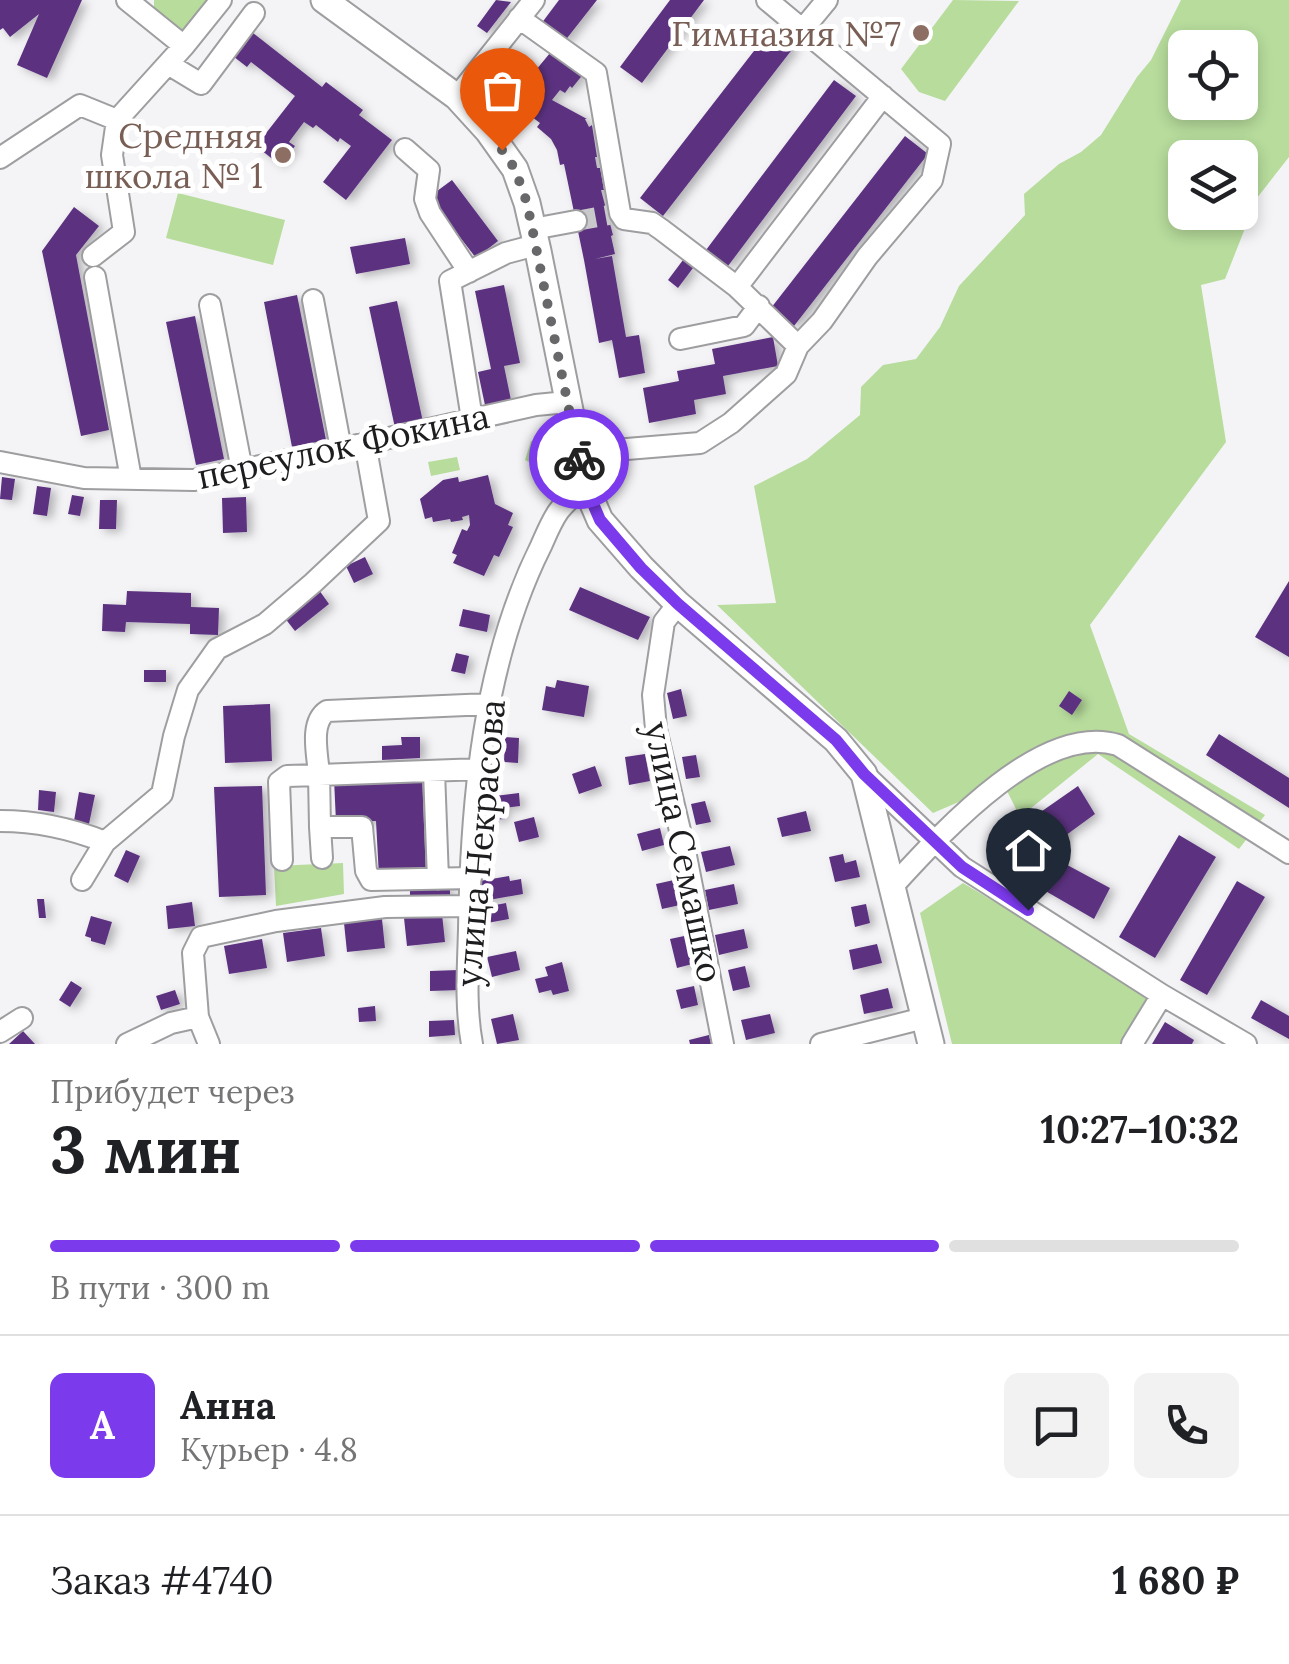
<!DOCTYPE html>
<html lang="ru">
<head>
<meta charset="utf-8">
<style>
  :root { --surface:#fff; --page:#f2f2f2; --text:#202124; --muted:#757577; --line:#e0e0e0; --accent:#7c3aed }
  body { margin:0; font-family:Lora,serif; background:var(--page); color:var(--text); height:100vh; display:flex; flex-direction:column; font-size:38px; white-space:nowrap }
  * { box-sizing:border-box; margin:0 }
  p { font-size:32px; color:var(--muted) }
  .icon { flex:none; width:55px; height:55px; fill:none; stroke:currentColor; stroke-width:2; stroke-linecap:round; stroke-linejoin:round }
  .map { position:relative; height:1044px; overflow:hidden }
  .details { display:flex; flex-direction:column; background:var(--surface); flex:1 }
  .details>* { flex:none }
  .tools { position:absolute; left:1168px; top:30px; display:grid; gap:20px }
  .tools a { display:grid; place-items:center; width:90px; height:90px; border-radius:15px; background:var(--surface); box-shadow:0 5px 15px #0003; font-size:50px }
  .pin { position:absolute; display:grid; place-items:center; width:85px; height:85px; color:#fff; margin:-102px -42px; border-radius:50% 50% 50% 0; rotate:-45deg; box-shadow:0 0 10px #0007 }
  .pin .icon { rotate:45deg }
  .courier { position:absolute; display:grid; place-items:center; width:100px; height:100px; margin:-50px; border:8px solid #7c3aed; border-radius:50%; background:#fff; color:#222; box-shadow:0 2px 12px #0007 }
  .overview em { font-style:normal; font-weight:800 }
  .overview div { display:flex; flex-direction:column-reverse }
  .overview { display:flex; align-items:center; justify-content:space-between; height:170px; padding:0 50px }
  h1 { font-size:65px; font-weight:800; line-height:75px }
  .bar { display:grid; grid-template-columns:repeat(4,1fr); gap:15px 10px; align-content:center; height:120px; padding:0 50px }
  .bar i { height:12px; border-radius:8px; background:var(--line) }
  .bar .selected { background:var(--accent) }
  .bar p { grid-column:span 4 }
  .line { display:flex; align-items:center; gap:25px; padding:0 50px; border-top:2px solid var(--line) }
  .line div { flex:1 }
  .round { display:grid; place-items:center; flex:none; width:105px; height:105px; border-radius:15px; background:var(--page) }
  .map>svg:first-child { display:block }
  .green { fill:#b7dc9c; fill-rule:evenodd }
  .building { fill:#5c3280; filter:url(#shadow) }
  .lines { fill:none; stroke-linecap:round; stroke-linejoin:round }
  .minor-tunnel { stroke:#c9c9cc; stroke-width:20; stroke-dasharray:20 10; stroke-linecap:butt }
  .minor-casing { stroke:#9e9ea1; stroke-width:24 }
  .major-casing { stroke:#9e9ea1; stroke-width:29 }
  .minor { stroke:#fff; stroke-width:20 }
  .major { stroke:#fff; stroke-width:25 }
  .done { stroke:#68686a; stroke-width:10; stroke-dasharray:0 18 }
  .route { stroke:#7c3aed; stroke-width:12 }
  .education-dot { fill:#8d6e63; stroke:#fff; stroke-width:4 }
  .labels { text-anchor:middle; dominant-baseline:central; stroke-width:10; stroke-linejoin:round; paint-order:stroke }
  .education-label { font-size:35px; fill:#785e54; stroke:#fff; text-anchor:end }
  .street-label { font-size:35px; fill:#1d1c1e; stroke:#fff }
</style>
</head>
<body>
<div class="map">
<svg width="1289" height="1044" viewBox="0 0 1289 1044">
  <defs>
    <filter id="shadow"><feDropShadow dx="5.5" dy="3" stdDeviation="5" flood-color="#0004"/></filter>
  </defs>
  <rect width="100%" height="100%" fill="#f4f4f7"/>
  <path class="green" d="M 154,0 L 211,0 L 183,32 L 154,11 Z
    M 953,0 L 1019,1 L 945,101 L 919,92 L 901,69 Z
    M 1181,0 L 1289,0 L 1289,157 L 1257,198 L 1225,279 L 1201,285 L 1226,442 L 1090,625 L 1129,734 L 1265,815 L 1239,849 L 1098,754 L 1020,817 L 1003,783 L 933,813 L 717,605 L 776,603 L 754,486 L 807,459 L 860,415 L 861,387 L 883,365 L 916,359 L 940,327 L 959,286 L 1025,215 L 1024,194 L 1059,164 L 1081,152 L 1101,135 L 1137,77 L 1151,60 ZM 1185,48 L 1240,48 L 1240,102 L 1185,102 ZM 1185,158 L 1240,158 L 1240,212 L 1185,212 Z
    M 178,193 L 285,220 L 273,265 L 166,238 Z
    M 548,440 L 552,459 L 543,469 L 525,460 L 531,441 Z
    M 457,457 L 460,470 L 431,476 L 428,462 Z
    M 343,863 L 344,894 L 276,906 L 274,866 Z
    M 963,883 L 1149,994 L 1120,1044 L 952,1044 L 920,913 Z"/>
  <path class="building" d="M 0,0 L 82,0 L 47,78 L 17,65 L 39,14 L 10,37 L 3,28 L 0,30 Z
    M 496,0 L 511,2 L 487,33 L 477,26 Z
    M 559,0 L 597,0 L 564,42 L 541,24 Z
    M 670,0 L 704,0 L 642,83 L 620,67 Z
    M 248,29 L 322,87 L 326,82 L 363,110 L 359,115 L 392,140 L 346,200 L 323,182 L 351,146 L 340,138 L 338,142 L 316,125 L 313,128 L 304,122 L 289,142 L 295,146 L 280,165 L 256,146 L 295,96 L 251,62 L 247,67 L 229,53 Z
    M 771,29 L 794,47 L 663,216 L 640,198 Z
    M 550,53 L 564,63 L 568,58 L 585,72 L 572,88 L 570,86 L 565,93 L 560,90 L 552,100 L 587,119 L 585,119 L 589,127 L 592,125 L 597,157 L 595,157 L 597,168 L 600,168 L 604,190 L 601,190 L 613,235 L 611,236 L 615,254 L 595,259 L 612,256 L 626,337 L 639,335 L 645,373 L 619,378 L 612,340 L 599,343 L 584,260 L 564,164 L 560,165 L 557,150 L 551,139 L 537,127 L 540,123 L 532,117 L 535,113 L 515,97 L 526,83 L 523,81 L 533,68 L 536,70 Z
    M 834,80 L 856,96 L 728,266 L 706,250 Z
    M 905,136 L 928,154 L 794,326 L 771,308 Z
    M 452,180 L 498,241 L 476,258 L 429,197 Z
    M 74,207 L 99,226 L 76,255 L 109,430 L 81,436 L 42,251 Z
    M 405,238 L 410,264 L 356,274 L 350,247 Z
    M 683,260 L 693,268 L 678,288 L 668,280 Z
    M 504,285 L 520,363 L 504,366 L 512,405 L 486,410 L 478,372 L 491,369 L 475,291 Z
    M 297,295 L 326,440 L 292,447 L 264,302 Z
    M 397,301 L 423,422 L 395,428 L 369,307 Z
    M 195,316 L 224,459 L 196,465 L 166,322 Z
    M 773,337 L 778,366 L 723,376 L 726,394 L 694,400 L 696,414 L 649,423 L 643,388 L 679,381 L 677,371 L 715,364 L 712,349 Z
    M 488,475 L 495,504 L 513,513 L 508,525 L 513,527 L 499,557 L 494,555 L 484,576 L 453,563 L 457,555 L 452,553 L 462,529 L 467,531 L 470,525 L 469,515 L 462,517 L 463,520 L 451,522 L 450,519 L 433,522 L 432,517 L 425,519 L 420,499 L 443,480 L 458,477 L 459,482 Z
    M 2,477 L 15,479 L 12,500 L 0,499 Z
    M 37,486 L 51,488 L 47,516 L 33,514 Z
    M 72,495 L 84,497 L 80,516 L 68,514 Z
    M 246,497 L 247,532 L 223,533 L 222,498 Z
    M 100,500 L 117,500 L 116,529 L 99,529 Z
    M 365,557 L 373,574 L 354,583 L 346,566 Z
    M 1289,581 L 1289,657 L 1255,637 Z
    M 580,587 L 650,617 L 638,640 L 569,610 Z
    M 319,590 L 329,604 L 295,631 L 284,617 Z
    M 127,591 L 191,593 L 191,607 L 219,608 L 218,635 L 190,634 L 190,624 L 126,622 L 125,632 L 102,631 L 103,604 L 126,605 Z
    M 463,609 L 490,615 L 487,632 L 459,626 Z
    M 456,653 L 469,656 L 465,674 L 451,671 Z
    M 144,670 L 166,670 L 166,682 L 144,682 Z
    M 557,680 L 589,686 L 584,717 L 542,710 L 546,686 L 555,688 Z
    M 681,689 L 687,716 L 673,719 L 667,693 Z
    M 1069,691 L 1082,700 L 1072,715 L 1059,706 Z
    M 270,704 L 272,761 L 225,763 L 223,706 Z
    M 1219,734 L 1289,778 L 1289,808 L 1206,755 Z
    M 401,737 L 420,737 L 420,758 L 382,760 L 382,746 L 402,745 Z
    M 505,737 L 519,738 L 518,763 L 504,762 Z
    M 645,754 L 650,781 L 629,785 L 625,757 Z
    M 696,755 L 700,777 L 686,779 L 682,757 Z
    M 595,766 L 602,786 L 579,794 L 572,774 Z
    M 422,776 L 426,875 L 379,877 L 376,821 L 336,822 L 334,779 Z
    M 262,786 L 266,895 L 219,897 L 214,787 Z
    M 1078,786 L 1095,814 L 1043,852 L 1110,888 L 1094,919 L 997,863 L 1012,832 Z
    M 39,790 L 56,792 L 54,812 L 38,810 Z
    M 79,792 L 95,795 L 89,824 L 74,821 Z
    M 519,793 L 520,806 L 504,808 L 505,819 L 490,820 L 487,797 Z
    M 705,801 L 711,822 L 696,825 L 691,804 Z
    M 806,811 L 811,831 L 782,837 L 777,818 Z
    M 534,817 L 539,837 L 519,842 L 514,822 Z
    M 660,828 L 664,845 L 642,851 L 637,834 Z
    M 1179,835 L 1216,857 L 1155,958 L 1119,937 Z
    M 730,846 L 735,865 L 706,872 L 701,852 Z
    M 126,850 L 140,856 L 128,883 L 114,876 Z
    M 843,854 L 845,863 L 856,860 L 860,877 L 835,882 L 829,857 Z
    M 509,876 L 510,881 L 521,879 L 523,894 L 483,901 L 480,881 Z
    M 674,880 L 680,905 L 662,909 L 656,884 Z
    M 1237,881 L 1265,897 L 1207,995 L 1180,980 Z
    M 734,884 L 738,904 L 709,910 L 705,890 Z
    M 450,886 L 450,904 L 410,904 L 410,887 Z
    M 37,899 L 44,899 L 46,918 L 39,918 Z
    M 192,902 L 195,926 L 168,929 L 166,906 Z
    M 506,903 L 509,919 L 487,923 L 485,907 Z
    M 866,904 L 870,923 L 855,927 L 851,907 Z
    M 442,914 L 445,942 L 407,946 L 404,918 Z
    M 91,916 L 112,922 L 105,945 L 91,941 L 91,938 L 85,936 Z
    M 382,919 L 385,948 L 347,952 L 344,923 Z
    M 321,928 L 325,956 L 287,962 L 283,933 Z
    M 744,929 L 748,948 L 719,955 L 715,935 Z
    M 689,935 L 696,963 L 677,968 L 670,939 Z
    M 262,939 L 267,968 L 229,974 L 224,946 Z
    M 877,944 L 882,963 L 853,970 L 849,950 Z
    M 516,951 L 520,970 L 492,977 L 487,957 Z
    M 562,962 L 569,991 L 553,995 L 551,990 L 539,993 L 535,979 L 548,976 L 545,967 Z
    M 745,966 L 750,987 L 733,991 L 728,970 Z
    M 459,970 L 460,990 L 430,991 L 430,971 Z
    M 71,981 L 82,988 L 70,1007 L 59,1000 Z
    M 694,986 L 698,1005 L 681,1009 L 676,990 Z
    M 888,988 L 893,1008 L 864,1014 L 860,995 Z
    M 175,990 L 180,1004 L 161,1010 L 156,996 Z
    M 1261,1000 L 1289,1016 L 1289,1039 L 1251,1018 Z
    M 375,1006 L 376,1021 L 359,1022 L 358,1008 Z
    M 513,1014 L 519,1040 L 497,1044 L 491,1019 Z
    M 770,1014 L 775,1033 L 746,1040 L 741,1020 Z
    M 454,1020 L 455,1035 L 429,1037 L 429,1021 Z
    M 1165,1022 L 1194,1040 L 1192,1044 L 1152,1044 Z
    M 23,1031 L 35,1044 L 9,1044 Z
    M 709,1035 L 711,1044 L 690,1044 L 689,1040 Z"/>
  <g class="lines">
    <path class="minor-tunnel" d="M 576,221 L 609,215"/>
    <g class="minor-casing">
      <path id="minor" d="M 127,0 L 184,46
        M 767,0 L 940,144 L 932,180 L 867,257 L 822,321 L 798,346
        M 519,18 L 596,73 L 620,213 L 624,219 L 652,223 L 662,230 L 737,287 L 798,346 L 786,374 L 731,423 L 700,443 L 578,453
        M 803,29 L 827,0
        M 168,64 L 201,84 L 254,13
        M 457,97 L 534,0
        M 405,149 L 429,170 L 425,199 L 430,213 L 469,272
        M 0,158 L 80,105 L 117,120 L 184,46 L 221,0
        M 533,229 L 576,221
        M 93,256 L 124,232 L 112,155 L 117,120
        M 95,277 L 131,479
        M 737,287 L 883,96
        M 313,300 L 341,449
        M 210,305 L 242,470
        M 680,339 L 744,326 L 759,306
        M 472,419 L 450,281 L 506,253 L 536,245
        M 0,462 L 84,478 L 194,480 L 322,453 L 536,405 L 567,402
        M 678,604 L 664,622 L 653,695 L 656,729 L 686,856 L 723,1044
        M 434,771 L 438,879
        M 864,774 L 962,867 L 1162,995 L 1246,1044
        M 0,821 C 38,821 70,828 105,842
        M 320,827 L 322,858
        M 282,860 L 279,782 L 287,776 L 319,775 C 318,756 309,723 327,711 L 489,704
        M 471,878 L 371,880 L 366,871 L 362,827 L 320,827 L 319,775 L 481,769
        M 82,880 L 105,842 L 162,794 L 174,736 L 188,690 L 217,649 L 265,624 L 313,583 L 379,521 L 365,443
        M 892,887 C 939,836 1041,721 1118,745 L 1289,853
        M 0,1032 L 22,1018
        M 127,1044 L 171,1023 L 198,1017
        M 209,1044 L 198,1017 L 193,953 L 201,937 L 276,921 L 385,907 L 469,906
        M 472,1044 C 465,1006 468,968 469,929 C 471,802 483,662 541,546 C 546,535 551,522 558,512 C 565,502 576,494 585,485
        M 821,1044 L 924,1018
        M 1132,1044 L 1162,995"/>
    </g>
    <g class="major-casing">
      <path id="major" d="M 324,0 L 457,97 L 488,131 L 515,169 L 527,203 L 538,251 L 585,485 L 600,520 L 641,567 L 678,604 L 836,740 L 864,774 L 931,1044"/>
    </g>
    <use href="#minor" class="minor"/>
    <use href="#major" class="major"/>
  </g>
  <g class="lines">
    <path class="done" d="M 502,150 L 515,169 L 527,203 L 579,459"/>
    <path class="route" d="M 579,459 L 585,485 L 600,520 L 641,568 L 678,604 L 836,740 L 864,774 L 962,867 L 1028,910"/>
  </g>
  <g class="education-dot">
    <circle cx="921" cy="33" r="10"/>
    <circle cx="283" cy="155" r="10"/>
  </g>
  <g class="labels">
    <g class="education-label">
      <text x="901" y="33">Гимназия №7</text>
      <text x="263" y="135">Средняя<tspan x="263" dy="40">школа № 1</tspan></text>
    </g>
    <g class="street-label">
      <text transform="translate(343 446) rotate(-12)">переулок Фокина</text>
      <text transform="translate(480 843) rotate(-85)">улица Некрасова</text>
      <text transform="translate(684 852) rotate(78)">улица Семашко</text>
    </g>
  </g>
</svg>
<div class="tools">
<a><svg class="icon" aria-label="locate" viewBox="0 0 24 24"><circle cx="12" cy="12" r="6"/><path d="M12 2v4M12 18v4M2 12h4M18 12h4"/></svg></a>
<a><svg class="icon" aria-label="layers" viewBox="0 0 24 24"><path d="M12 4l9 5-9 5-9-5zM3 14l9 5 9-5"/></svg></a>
</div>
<div class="pin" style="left:502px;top:150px;background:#ea580c"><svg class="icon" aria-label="bag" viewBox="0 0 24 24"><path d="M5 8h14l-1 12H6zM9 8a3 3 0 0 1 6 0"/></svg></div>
<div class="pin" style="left:1028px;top:910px;background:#1f2937"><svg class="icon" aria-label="home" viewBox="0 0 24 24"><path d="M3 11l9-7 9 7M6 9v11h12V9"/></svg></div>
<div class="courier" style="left:579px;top:459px"><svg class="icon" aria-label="bike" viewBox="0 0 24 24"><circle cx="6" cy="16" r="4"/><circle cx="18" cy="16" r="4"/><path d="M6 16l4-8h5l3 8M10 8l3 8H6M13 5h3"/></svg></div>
</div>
<section class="details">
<div class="overview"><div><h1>3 мин</h1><p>Прибудет через</p></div><em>10:27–10:32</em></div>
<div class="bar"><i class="selected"></i><i class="selected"></i><i class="selected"></i><i></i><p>В пути · 300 m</p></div>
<div class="line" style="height:180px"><b class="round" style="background:var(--accent);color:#fff">А</b><div><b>Анна</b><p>Курьер · 4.8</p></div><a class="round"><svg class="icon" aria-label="chat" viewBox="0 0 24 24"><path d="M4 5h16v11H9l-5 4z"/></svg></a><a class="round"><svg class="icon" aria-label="phone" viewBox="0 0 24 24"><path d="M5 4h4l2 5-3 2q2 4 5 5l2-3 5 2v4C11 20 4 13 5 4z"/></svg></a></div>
<div class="line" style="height:130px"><div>Заказ #4740</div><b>1 680 ₽</b></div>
</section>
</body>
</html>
